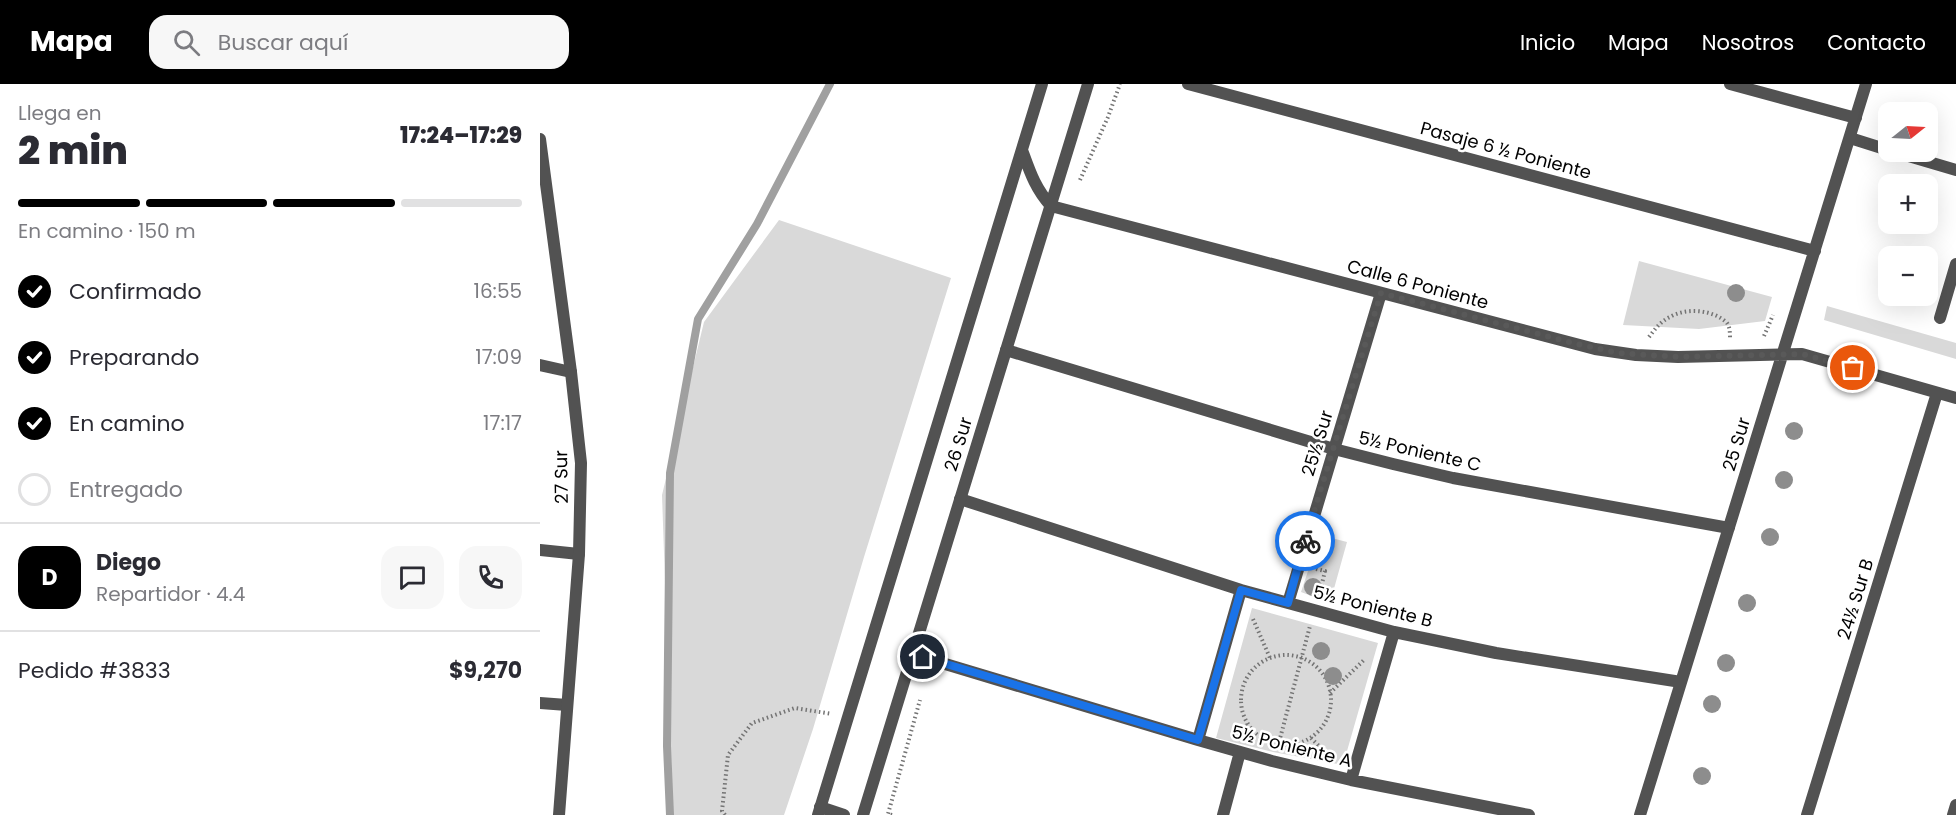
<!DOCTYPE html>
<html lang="es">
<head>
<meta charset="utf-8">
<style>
  :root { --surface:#fff; --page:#f7f7f7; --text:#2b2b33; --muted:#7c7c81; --line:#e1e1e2; --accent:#000 }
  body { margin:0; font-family:Poppins,sans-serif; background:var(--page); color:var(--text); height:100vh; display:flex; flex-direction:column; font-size:22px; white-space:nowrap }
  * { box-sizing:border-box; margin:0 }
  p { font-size:20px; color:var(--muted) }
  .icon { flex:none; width:33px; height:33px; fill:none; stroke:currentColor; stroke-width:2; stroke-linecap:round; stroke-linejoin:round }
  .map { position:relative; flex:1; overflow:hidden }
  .details { display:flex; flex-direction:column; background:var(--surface); width:540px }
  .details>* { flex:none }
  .needle { width:39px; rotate:72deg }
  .tools { position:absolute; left:1338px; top:18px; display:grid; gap:12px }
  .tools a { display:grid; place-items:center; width:60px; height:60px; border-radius:12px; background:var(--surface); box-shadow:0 6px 24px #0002; font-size:30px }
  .pin { position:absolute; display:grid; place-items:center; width:51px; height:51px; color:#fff; margin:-26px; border:3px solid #fff; border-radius:50%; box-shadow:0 2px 6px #0007 }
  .courier { position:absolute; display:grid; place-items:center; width:60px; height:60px; margin:-30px; border:4px solid #1a73e8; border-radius:50%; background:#fff; color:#222; box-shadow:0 2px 8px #0007 }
  .head em { font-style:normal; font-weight:800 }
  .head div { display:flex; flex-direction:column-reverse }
  .head { display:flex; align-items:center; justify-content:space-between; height:102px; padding:0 18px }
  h1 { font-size:39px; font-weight:800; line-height:45px }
  .bar { display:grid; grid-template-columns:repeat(4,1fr); gap:9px 6px; align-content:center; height:72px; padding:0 18px }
  .bar i { height:8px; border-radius:4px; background:var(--line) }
  .bar .on { background:var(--accent) }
  .bar p { grid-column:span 4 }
  .line { display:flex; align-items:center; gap:15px; padding:0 18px; border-top:2px solid var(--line) }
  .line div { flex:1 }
  .round { display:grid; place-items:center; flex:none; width:63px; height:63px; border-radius:18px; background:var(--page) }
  ol { padding:0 18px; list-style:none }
  li { display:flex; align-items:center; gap:18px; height:66px }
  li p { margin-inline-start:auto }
  li .icon { padding:6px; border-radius:50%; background:var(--accent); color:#fff; stroke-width:4 }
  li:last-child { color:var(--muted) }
  li i { width:33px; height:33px; border:3px solid var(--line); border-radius:50% }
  header { display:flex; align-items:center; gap:36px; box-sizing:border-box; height:84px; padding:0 30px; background:var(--accent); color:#fff }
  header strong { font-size:28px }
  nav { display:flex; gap:33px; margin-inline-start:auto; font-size:21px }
  .search { width:420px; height:54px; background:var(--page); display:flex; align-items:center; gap:15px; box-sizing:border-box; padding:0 21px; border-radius:18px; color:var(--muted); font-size:22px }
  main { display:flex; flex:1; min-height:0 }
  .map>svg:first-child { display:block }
  .green { fill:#d9d9d9 }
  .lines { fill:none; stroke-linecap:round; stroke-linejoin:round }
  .stream { stroke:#a0a0a0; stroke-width:8 }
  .path { stroke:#747474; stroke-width:4; stroke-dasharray:1.5 3; stroke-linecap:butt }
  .service { stroke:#525252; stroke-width:12 }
  .minor { stroke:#525252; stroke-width:12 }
  .tertiary { stroke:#525252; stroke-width:12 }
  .tree { fill:#8d8d8d }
  .done { stroke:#595959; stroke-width:6; stroke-dasharray:0 10.8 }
  .route { stroke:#1a73e8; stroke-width:8 }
  .labels { text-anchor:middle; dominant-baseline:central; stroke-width:5; stroke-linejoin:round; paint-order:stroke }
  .street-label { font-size:18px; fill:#000; stroke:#fff }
</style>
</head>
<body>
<header>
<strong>Mapa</strong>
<div class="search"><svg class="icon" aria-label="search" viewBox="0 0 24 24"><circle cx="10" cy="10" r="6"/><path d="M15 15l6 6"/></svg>Buscar aquí</div>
<nav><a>Inicio</a><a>Mapa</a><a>Nosotros</a><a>Contacto</a></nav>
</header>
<main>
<section class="details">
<div class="head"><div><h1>2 min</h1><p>Llega en</p></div><em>17:24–17:29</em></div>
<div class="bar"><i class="on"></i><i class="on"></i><i class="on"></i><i></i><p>En camino · 150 m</p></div>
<ol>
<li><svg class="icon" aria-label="check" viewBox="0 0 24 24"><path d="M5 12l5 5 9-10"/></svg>Confirmado<p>16:55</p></li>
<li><svg class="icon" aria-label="check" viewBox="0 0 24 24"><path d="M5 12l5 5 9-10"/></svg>Preparando<p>17:09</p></li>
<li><svg class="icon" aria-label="check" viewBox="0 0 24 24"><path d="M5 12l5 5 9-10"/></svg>En camino<p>17:17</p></li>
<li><i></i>Entregado</li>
</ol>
<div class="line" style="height:108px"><b class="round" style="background:var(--accent);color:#fff">D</b><div><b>Diego</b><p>Repartidor · 4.4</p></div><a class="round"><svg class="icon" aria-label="chat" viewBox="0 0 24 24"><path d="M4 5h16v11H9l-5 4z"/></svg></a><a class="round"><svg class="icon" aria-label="phone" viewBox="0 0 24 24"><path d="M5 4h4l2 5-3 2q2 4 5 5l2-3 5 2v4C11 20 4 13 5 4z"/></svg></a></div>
<div class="line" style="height:78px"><div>Pedido #3833</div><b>$9,270</b></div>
</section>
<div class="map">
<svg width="1416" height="731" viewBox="0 0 1416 731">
  <rect width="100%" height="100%" fill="#fff"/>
  <path class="green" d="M 239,136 L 411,194 L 324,473 L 273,645 L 244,731 L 133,731 L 122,411 L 164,238 Z
    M 1099,177 L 1232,213 L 1225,237 L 1159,245 L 1083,241 Z
    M 1287,222 L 1416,259 L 1416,275 L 1284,236 Z
    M 780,451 L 807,458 L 790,519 L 761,508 Z
    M 712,524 L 838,559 L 803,681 L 733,668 L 676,654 Z"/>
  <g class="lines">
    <path class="stream" d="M 130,731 L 127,662 L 130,389 L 158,235 L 217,140 L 290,0"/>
    <path class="path" d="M 540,96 L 568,33 L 580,0
      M 1224,252 L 1233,231
      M 1109,253 C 1115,245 1121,237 1130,233 C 1145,224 1170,225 1185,237 C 1190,241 1190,248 1190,255
      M 776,485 L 785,487 L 780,508
      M 713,535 L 730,574
      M701 616a45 45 0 1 1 90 0a45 45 0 1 1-90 0Z
      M 790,609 L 825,575
      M 693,646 L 708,641
      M 771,654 L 788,671
      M 738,662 L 770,542
      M 185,731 L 182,727 L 188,671 L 212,639 L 255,624 L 292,630
      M 352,731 L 348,730 L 380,616"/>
    <path class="service" d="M 1310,54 L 1348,66
      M 1355,68 L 1416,86
      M 1400,234 L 1416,180"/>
    <path class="minor" d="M 648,0 L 1275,167
      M 1190,0 L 1316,34
      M 511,122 L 1055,265 L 1096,271 L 1138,273 L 1262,270 L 1416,314
      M 466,266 L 794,365 L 853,380 L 913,394 L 1189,444
      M 0,281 L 31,288
      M 420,415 L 701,506 L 854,548 L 956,569 L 1141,598
      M 0,466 L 39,470
      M 748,519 L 841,209
      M 372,570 L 658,656 L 732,677 L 811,696 L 989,731
      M 0,619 L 27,621
      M 658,656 L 701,506
      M 811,696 L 854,548
      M 280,723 L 304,731
      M 683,731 L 700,668
      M 1100,731 L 1326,0
      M 1267,731 L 1397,309
      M 1413,731 L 1416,721"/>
    <path class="tertiary" d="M 0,55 L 31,288 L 41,379 L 39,470 L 19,731
      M 482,66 C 490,88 495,104 511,122
      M 278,731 L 502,0
      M 323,731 L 548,0"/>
  </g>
  <g class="tree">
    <circle cx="1196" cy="209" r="9"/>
    <circle cx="1254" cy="347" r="9"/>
    <circle cx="1244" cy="396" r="9"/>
    <circle cx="1230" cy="453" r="9"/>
    <circle cx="773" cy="503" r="9"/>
    <circle cx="1207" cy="519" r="9"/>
    <circle cx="781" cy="567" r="9"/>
    <circle cx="1186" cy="579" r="9"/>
    <circle cx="793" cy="592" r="9"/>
    <circle cx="1172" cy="620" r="9"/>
    <circle cx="1162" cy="692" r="9"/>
  </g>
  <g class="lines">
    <path class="done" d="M 765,457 L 841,209 L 1033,259 L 1078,269 L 1138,273 L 1262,270 L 1313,284"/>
    <path class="route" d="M 383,573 L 658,656 L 701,506 L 748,519 L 765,457"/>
  </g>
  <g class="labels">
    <g class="street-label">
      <text transform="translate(966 66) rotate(15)">Pasaje 6 ½ Poniente</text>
      <text transform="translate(878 200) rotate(15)">Calle 6 Poniente</text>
      <text transform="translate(777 359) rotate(-73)">25½ Sur</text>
      <text transform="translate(418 360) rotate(-73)">26 Sur</text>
      <text transform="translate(1196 360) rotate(-73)">25 Sur</text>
      <text transform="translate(880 367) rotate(13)">5½ Poniente C</text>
      <text transform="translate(21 393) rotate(-91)">27 Sur</text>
      <text transform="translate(1315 515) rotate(-73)">24½ Sur B</text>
      <text transform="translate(833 522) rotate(14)">5½ Poniente B</text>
      <text transform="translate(752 662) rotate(14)">5½ Poniente A</text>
    </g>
  </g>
</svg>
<div class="tools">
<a><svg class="needle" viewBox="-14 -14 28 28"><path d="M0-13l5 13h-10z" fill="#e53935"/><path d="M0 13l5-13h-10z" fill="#7c7c81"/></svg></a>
<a>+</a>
<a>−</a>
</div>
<div class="pin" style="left:1313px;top:284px;background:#ea580c"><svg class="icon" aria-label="bag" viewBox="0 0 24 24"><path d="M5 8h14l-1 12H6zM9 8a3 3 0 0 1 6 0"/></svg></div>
<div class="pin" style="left:383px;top:573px;background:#1f2937"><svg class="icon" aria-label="home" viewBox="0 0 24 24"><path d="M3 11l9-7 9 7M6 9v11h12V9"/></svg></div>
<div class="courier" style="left:765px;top:457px"><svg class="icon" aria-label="bike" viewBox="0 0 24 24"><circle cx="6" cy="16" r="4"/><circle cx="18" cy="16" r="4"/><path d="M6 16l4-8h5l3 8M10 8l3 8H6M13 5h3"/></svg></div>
</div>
</main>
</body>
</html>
